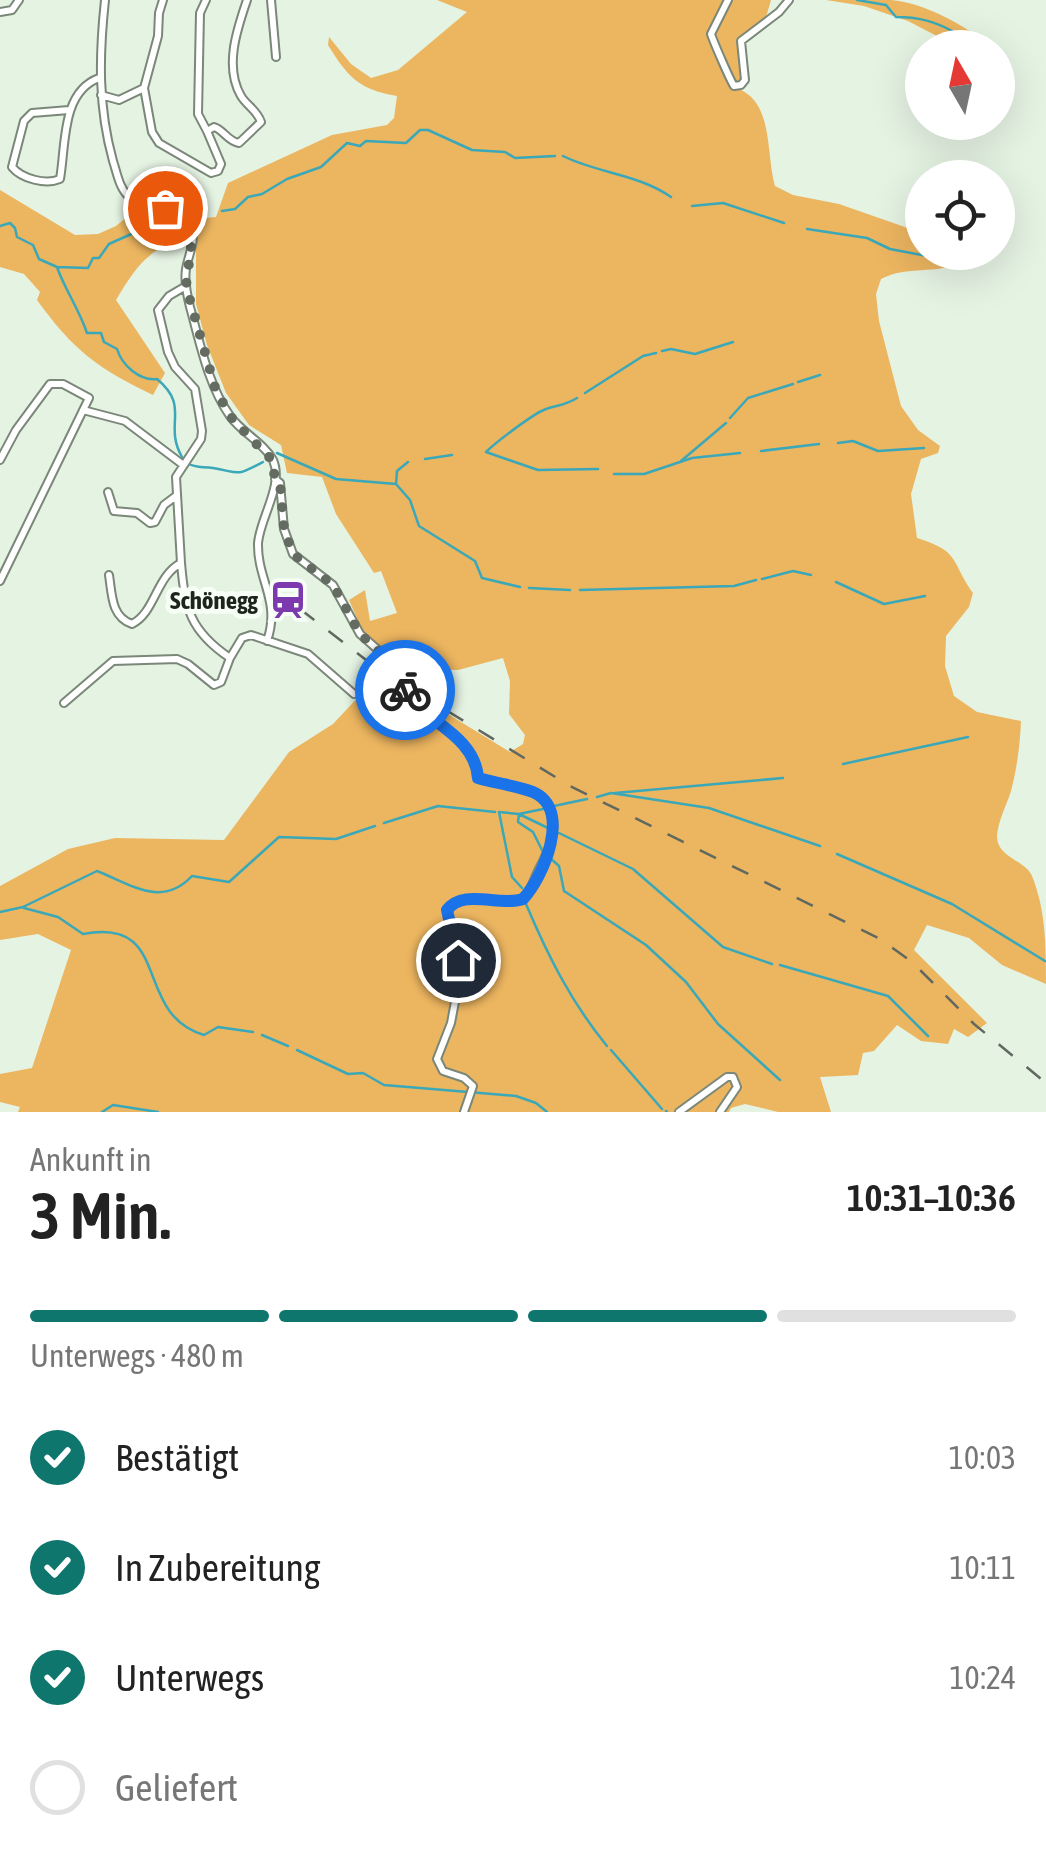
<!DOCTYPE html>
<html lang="de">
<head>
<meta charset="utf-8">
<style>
  :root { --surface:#fff; --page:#f6f6f6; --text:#222; --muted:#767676; --line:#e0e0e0; --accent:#0f766e }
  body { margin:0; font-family:"Asap Condensed",sans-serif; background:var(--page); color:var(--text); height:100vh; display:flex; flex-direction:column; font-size:38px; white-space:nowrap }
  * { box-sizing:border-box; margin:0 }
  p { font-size:32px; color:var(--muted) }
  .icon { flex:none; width:55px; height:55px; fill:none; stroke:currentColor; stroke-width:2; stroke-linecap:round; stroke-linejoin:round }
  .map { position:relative; height:1112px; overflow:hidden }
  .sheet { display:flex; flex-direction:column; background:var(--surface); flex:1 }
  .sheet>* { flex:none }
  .needle { width:65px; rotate:351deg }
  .controls { position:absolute; left:905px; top:30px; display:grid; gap:20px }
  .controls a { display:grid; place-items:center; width:110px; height:110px; border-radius:50%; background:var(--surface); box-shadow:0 10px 40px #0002; font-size:50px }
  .pin { position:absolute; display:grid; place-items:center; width:85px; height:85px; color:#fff; margin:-42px; border:5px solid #fff; border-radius:50%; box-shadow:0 2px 10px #0007 }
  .courier { position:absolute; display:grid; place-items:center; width:100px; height:100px; margin:-50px; border:8px solid #1a73e8; border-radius:50%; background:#fff; color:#222; box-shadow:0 2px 12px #0007 }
  .overview em { font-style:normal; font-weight:600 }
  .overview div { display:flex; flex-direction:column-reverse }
  .overview { display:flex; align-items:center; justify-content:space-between; height:170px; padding:0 30px }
  h1 { font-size:65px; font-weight:600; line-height:75px }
  .bar { display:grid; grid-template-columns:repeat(4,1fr); gap:15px 10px; align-content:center; height:120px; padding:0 30px }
  .bar i { height:12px; border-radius:8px; background:var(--line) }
  .bar .on { background:var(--accent) }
  .bar p { grid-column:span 4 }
  ol { padding:0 30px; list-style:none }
  li { display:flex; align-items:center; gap:30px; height:110px }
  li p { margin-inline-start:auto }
  li .icon { padding:10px; border-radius:50%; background:var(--accent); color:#fff; stroke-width:4 }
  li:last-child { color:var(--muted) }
  li i { width:55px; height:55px; border:5px solid var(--line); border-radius:50% }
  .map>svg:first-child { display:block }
  .green { fill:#ecb560 }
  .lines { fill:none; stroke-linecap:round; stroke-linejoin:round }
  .stream { stroke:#3aa8b8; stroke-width:2.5 }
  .minor-casing { stroke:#7a8779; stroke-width:10 }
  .minor { stroke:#fff; stroke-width:6 }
  .rail { stroke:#60685f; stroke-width:2.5; stroke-dasharray:18 18; stroke-linecap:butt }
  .minor-bridge-casing { stroke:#7a8779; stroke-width:10; stroke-linecap:butt }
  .minor-bridge { stroke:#fff; stroke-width:6 }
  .done { stroke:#646c62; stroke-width:10; stroke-dasharray:0 18 }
  .route { stroke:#1a73e8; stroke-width:12 }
  .labels { text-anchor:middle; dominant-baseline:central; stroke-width:10; stroke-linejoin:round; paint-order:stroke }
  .poi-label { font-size:25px; font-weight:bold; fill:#1e231d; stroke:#f6fef5; text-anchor:end }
</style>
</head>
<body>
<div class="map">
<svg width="1046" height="1112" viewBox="0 0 1046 1112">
  <rect width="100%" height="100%" fill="#e5f3e3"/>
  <path class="green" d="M 437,0 L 771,0 L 765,21 L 738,39 C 736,53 743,65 742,80 L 737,83 L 731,79 C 723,46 703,40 727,9 L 722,7 L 708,32 L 732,87 C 775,97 765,152 775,186 L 793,195 L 839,204 L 922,233 L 922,252 L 964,253 L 963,262 C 935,275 908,265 881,279 L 876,294 L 879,321 L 901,406 L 918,430 L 940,446 L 938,453 L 921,459 L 911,494 L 917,538 C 961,552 950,560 973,593 L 969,607 L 946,636 L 945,666 L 954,696 L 977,712 L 1021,721 C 1020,745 1017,768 1011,791 C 1007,804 997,823 997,837 C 998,858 1025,860 1032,876 C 1046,911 1046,946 1046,984 L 1002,965 L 969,938 L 927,925 L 914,950 L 987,1023 L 968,1037 L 954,1029 L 948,1044 L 921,1041 L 897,1025 L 874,1051 L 863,1053 L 858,1075 L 820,1077 L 831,1112 L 778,1112 L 745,1104 L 731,1108 L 729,1112 L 18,1112 L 20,1107 L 0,1102 L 0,1074 L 32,1068 L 71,950 L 38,934 L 0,940 L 0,886 L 68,849 L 115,838 L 224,840 L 289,752 L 333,724 L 362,693 L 400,686 L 413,708 L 434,718 L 445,728 L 477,772 L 480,771 L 457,736 L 414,700 L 407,689 L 510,752 L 523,744 L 525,735 L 509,714 L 510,681 L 503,658 L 458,670 L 402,669 L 363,632 L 349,600 L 365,590 L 370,621 L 397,613 L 381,571 L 374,573 L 336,514 L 322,477 L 287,473 L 281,445 L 249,425 L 226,393 L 207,345 L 196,304 L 196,236 C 151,245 138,263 116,300 L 165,373 L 153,395 C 97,368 74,351 37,300 L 40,292 L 24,274 L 0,267 L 0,190 L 75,235 L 98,234 L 116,226 L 134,211 L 169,221 L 216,217 L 228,183 L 332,135 L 387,125 L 394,118 L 397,96 C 359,90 347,76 328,45 L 329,37 L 351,64 L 371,78 L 398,70 L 467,12 Z
    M 826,0 C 847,0 870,0 891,0 C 925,3 965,25 991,47 L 958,47 L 908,21 L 864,6 Z"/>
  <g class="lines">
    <path class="stream" d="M 857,0 L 886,5 L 896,17 C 918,17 934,21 954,32 C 965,37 971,44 984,48
      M 563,156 C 597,173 638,174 671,197
      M 692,206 L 723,203 L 784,223
      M 222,211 L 235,209 L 248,197 L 262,194 L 287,179 L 321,167 L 347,143 L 360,146 L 366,141 L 406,143 L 420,130 L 428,130 L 472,150 L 505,152 L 515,158 L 555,156
      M 0,226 L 10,223 L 15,228 L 17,237 L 33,245 L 39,259 L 57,267 L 88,268 L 93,258 L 99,258 L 109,244 L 138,231 L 162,238 L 176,230
      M 807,229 L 867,238 L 890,249 L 948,260
      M 57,267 C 64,288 79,309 87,333 L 101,333 L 104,342 L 117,349 C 122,365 139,381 157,379 C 191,407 163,424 182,457
      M 662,351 L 671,349 L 695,354 L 733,342
      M 798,382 L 820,375
      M 585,393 L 643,356 L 656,353
      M 577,398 C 566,405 558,405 546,409 C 534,413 495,443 486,452 L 538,470 L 598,469
      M 730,418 L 748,398 L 793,384
      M 838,443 L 853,441 L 878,451 L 924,448
      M 761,451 L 819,444
      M 277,453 L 336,479 L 396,484 L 397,471 L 408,462
      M 425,459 L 452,455
      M 681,461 L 726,423
      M 187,463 C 197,469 202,466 213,468 C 242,473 234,477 263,462
      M 614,474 L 644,474 L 692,458 L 740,453
      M 396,484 L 410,500 L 419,526 L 475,561 L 482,578 L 520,587
      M 762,579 L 793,571 L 811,575
      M 836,582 L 884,604 L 925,596
      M 529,588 L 570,590
      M 580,590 L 734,586 L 756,580
      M 843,764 L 968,737
      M 615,793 L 783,778
      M 597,797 L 611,793 L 709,808 L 820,846
      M 554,806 L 587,799
      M 519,814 L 518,822 L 533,832 L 543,852
      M 519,814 L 548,828
      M 384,823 L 438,806 L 495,812
      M 559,833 L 633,869 L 723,947 L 772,964
      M 837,854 L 952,904 L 1045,961
      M 549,857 L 559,866 L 564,891 L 646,945 L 686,982 L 718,1024 L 780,1080
      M 522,888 L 512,877 L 499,812 L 519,814 L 543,809
      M 526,904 C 548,956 571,1002 607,1046
      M 24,908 L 58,917 L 83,934 C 174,917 131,1013 204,1035 L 218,1027 L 253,1032
      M 0,912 L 23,907 L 97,871 C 132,885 162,908 192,876 L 229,882 L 279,837 L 336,839 L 375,826
      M 780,965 L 888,996 L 928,1036
      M 262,1035 L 288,1046
      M 297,1050 L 348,1074 L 363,1073 L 384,1085 L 516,1096 L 536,1103 L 547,1112
      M 611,1050 L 662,1109
      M 666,1111 L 667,1112
      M 102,1112 L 113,1105 L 158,1112"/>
    <g class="minor-casing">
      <path id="minor" d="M 105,0 C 99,56 98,107 113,161 C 117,173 119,187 128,196 C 146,213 174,203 190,224 C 197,240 189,252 186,269 C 184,281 187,295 190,307 C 200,343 208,385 230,416 C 241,432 264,443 273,460 C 284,485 260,518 258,543 C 257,580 281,601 267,641
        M 163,0 L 159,13 L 158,36 L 144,88 L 152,132 L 159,143 L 211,173 L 218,171 L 221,164 L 207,131 L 214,127 C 224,130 227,141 239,143 L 261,122 C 257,110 247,106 241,96 C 224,67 237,29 247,0
        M 206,0 L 200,13 L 198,114 L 207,131
        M 271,0 L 276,57
        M 728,0 L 711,34 C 714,43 730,80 734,86 L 741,85 L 745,80 L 741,41 L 779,12 L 789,0
        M 0,12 L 12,10 L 19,0
        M 101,95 L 119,100 L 144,88
        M 69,110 L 32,113 L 24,121 L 12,167 C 22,179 46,185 60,179 C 66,145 61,92 99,78
        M 83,410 L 125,421 L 182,464
        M 0,460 L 16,430 L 50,384 L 63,384 L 89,398 L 0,581
        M 275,479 L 280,483 L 284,529 L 293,554 L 333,585 L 360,634 L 394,664 L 403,679
        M 108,492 L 114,511 L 137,513 L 150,523 L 155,522 L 164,505 L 176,496
        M 181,563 C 185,609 190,631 230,658 L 242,638 L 251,635 L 308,654 L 354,694
        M 109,575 C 112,594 111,617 132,624 C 155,613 156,576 181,563 L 176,477 L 201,439 L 202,431 L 195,389 L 175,367 L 168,352 L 158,310 L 169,296 L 186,286
        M 405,690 C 418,719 475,733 478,778 C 494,783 528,787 540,797 C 565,816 550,849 538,871 C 533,881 531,891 523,899 C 499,907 464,888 447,910 L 460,975 L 451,1023 L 437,1059 L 443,1071 L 464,1078 L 473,1086 L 464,1112
        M 64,703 L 113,661 L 177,659 L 188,664 L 214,685 L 221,682 L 230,658
        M 679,1112 L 727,1077 L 733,1077 L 737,1087 L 720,1112"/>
    </g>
    <use href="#minor" class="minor"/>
    <path class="rail" d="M 300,609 L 374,666 L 570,786 L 880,939 L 912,962 L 974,1024 L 1046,1083"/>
    <g class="minor-bridge-casing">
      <path id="minor-bridge" d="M 403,679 L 405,690"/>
    </g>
    <use href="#minor-bridge" class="minor-bridge"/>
  </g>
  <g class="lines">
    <path class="done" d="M 165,208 L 187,219 L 193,232 L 186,286 L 216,391 L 233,420 L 272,460 L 275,479 L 280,483 L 284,529 L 293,554 L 333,585 L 360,634 L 399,670 L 405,690"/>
    <path class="route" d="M 405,690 C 418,719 475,733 478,778 C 495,783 518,786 533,792 C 573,809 543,878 523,899 C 499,907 464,888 447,910 L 458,960"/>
  </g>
  <defs>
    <g id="station-bare" transform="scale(3)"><path d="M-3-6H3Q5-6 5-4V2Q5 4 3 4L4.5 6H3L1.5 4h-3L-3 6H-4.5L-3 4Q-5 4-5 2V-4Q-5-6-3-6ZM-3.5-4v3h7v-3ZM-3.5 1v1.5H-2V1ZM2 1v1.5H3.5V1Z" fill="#7c3aae" stroke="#f6fef5" stroke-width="2.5" paint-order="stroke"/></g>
  </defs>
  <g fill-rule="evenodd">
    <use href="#station-bare" x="288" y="600"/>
  </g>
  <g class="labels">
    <g class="poi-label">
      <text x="258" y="600">Schönegg</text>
    </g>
  </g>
</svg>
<div class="controls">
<a><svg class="needle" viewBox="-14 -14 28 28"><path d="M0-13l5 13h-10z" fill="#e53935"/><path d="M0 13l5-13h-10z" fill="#767676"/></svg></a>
<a><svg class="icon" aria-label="locate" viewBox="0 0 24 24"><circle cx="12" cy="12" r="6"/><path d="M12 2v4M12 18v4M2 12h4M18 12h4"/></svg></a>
</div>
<div class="pin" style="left:165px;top:208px;background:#ea580c"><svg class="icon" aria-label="bag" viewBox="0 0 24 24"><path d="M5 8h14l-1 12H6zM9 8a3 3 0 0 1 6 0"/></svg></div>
<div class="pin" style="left:458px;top:960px;background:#1f2937"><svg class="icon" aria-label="home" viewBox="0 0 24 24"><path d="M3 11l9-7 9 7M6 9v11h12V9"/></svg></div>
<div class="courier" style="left:405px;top:690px"><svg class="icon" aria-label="bike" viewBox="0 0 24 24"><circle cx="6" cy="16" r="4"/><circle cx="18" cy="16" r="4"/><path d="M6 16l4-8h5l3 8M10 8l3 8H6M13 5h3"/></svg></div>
</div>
<section class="sheet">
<div class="overview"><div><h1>3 Min.</h1><p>Ankunft in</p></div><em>10:31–10:36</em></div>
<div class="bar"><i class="on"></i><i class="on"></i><i class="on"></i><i></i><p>Unterwegs · 480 m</p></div>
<ol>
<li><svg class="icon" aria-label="check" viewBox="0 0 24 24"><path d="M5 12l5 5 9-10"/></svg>Bestätigt<p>10:03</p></li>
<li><svg class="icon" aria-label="check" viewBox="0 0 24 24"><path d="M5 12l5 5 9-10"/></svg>In Zubereitung<p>10:11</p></li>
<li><svg class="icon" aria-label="check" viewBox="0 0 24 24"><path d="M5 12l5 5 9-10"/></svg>Unterwegs<p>10:24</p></li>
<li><i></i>Geliefert</li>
</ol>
</section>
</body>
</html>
